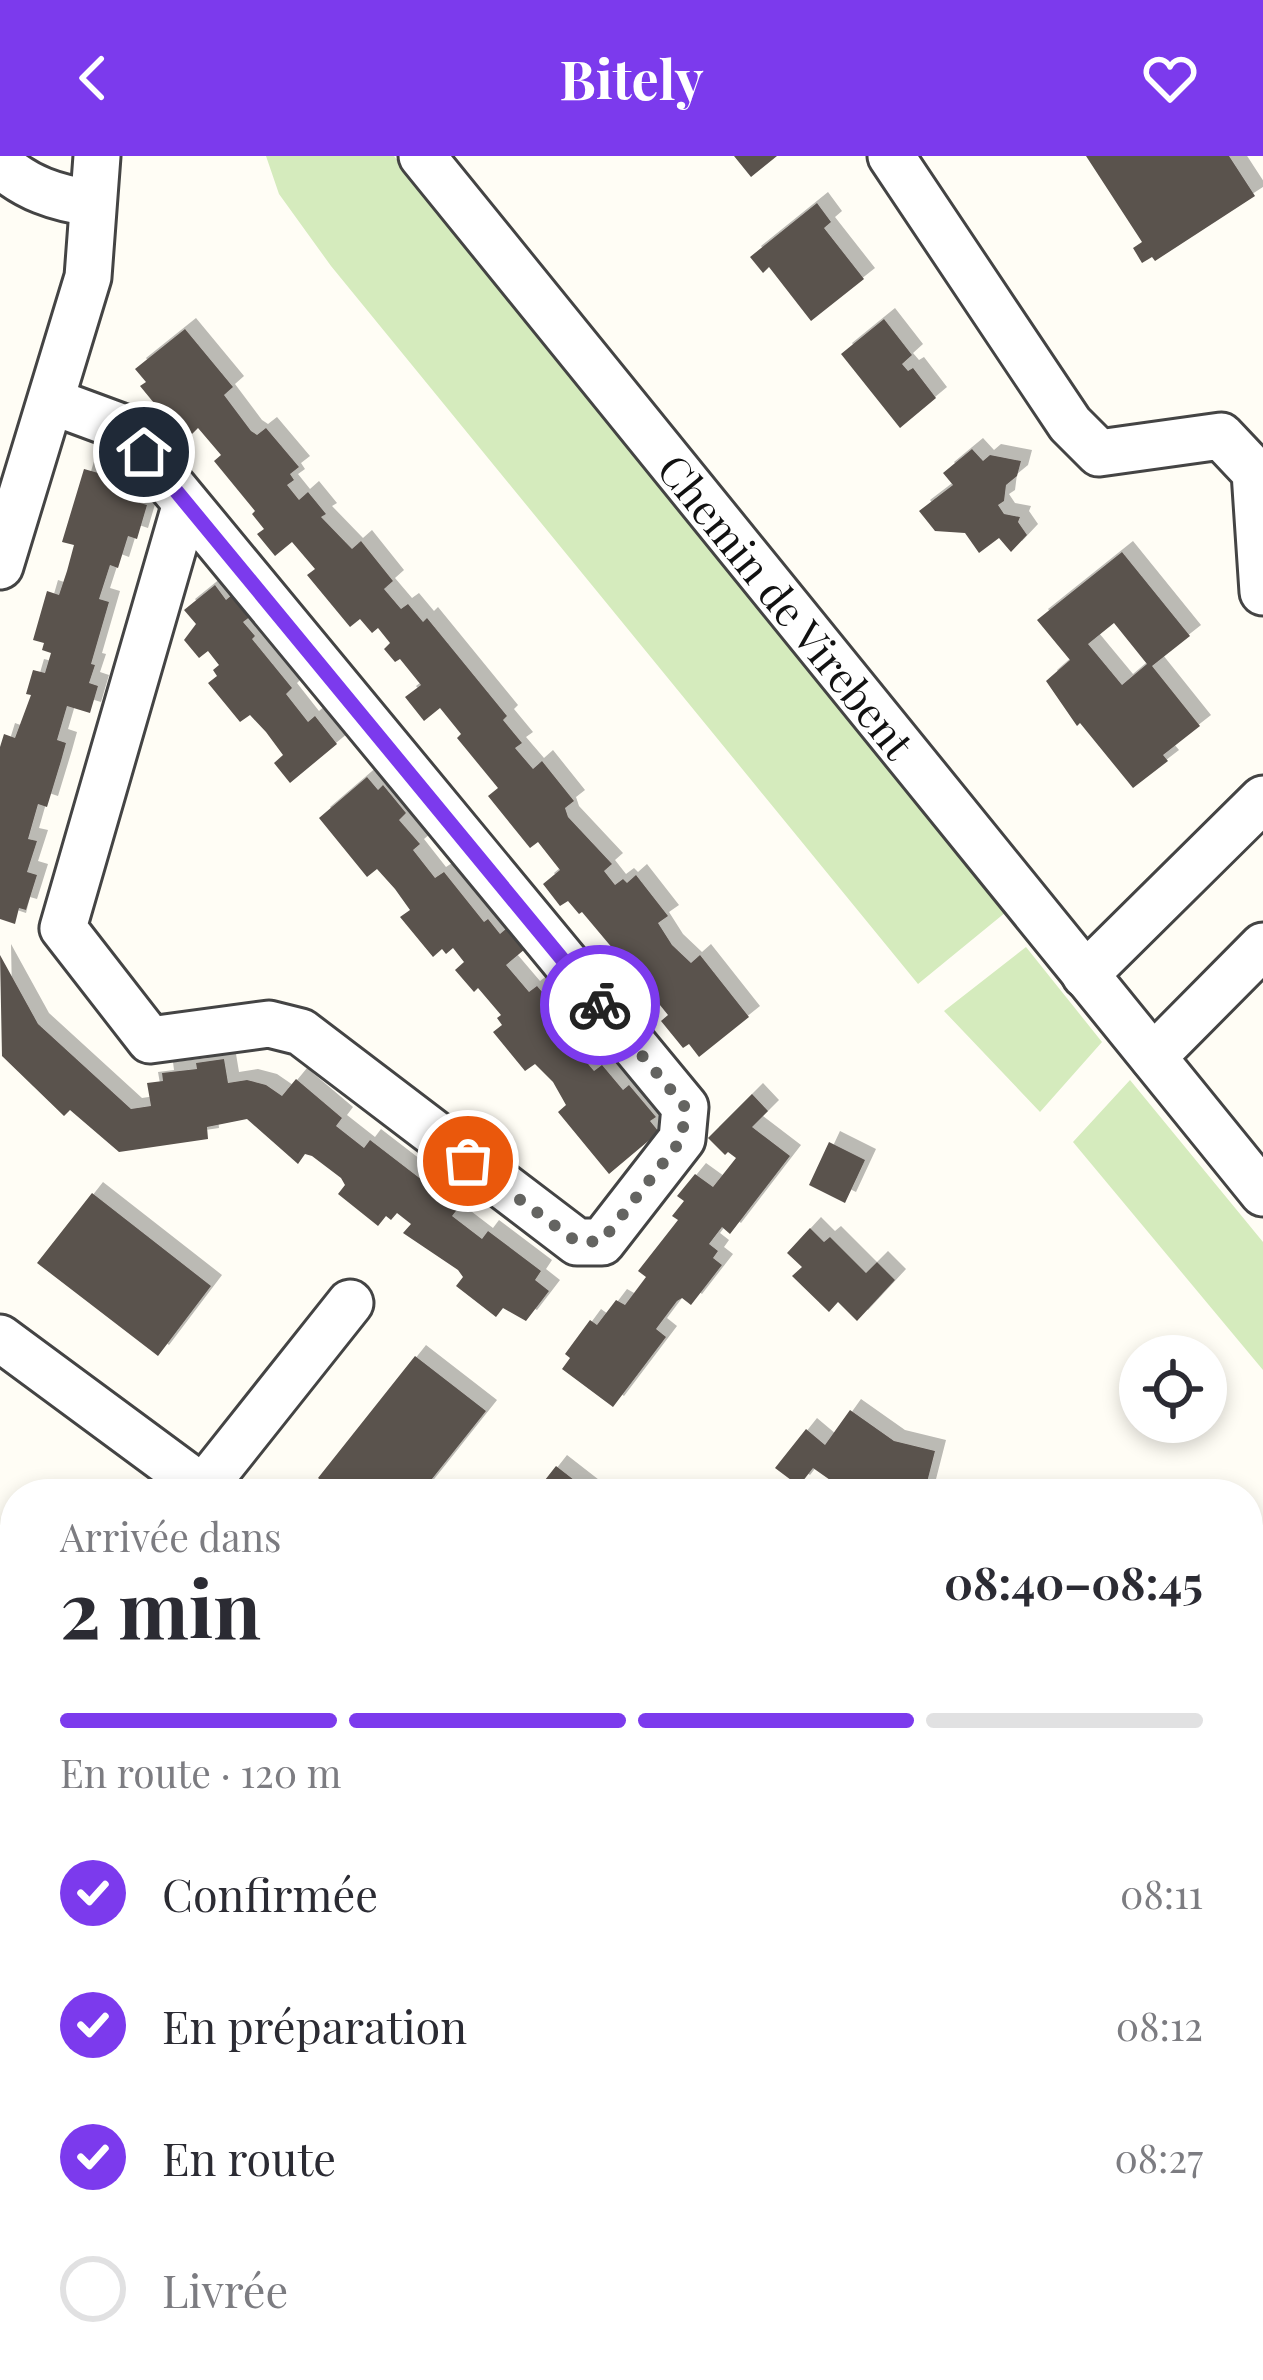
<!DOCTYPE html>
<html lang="fr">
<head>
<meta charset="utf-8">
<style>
  :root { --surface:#fff; --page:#f7f7f7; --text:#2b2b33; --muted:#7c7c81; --line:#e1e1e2; --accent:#7c3aed }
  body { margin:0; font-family:"Playfair Display",serif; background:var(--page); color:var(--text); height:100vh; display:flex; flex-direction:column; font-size:45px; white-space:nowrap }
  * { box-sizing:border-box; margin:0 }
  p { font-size:39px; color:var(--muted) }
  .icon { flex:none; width:66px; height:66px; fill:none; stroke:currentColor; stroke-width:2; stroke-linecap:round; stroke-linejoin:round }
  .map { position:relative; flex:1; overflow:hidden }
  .panel { position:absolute; left:0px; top:1323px; width:1263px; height:903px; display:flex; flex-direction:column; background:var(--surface); border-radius:48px 48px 0 0; box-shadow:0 6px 18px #0003 }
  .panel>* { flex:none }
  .buttons { position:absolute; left:1119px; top:1179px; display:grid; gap:24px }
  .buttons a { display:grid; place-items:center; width:108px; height:108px; border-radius:50%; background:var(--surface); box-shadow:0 6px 18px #0003; font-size:60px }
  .pin { position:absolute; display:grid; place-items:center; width:102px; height:102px; color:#fff; margin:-51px; border:6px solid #fff; border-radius:50%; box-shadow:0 3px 12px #0007 }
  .courier { position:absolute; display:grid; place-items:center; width:120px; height:120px; margin:-60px; border:9px solid #7c3aed; border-radius:50%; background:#fff; color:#222; box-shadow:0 3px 15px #0007 }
  .overview em { font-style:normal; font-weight:700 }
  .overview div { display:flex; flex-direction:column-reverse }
  .overview { display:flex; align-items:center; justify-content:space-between; height:204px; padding:0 60px }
  h1 { font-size:78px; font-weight:700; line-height:90px }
  .bar { display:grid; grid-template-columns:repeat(4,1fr); gap:18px 12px; align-content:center; height:144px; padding:0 60px }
  .bar i { height:15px; border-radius:9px; background:var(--line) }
  .bar .current { background:var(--accent) }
  .bar p { grid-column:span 4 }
  ol { padding:0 60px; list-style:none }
  li { display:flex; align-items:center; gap:36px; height:132px }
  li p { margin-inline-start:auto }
  li .icon { padding:12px; border-radius:50%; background:var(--accent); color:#fff; stroke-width:4 }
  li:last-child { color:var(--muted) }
  li i { width:66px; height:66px; border:6px solid var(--line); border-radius:50% }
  header { display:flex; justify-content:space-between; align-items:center; height:156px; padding:0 60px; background:var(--accent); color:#fff; font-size:54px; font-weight:700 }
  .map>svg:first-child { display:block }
  .green { fill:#d5ebbd }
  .pitch { fill:#e6f2cf }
  .building { fill:#5a524d; fill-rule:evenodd; filter:url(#shadow) }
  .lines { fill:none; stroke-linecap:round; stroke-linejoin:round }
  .minor-casing { stroke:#444; stroke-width:51 }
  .minor { stroke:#fff; stroke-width:45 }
  .done { stroke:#646461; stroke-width:12; stroke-dasharray:0 21.6 }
  .route { stroke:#7c3aed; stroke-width:15 }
  .labels { text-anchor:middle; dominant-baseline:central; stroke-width:12; stroke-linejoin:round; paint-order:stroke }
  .street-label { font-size:42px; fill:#111; stroke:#fff }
</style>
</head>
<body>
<header><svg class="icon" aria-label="back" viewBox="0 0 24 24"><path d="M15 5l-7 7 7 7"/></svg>Bitely<svg class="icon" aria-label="heart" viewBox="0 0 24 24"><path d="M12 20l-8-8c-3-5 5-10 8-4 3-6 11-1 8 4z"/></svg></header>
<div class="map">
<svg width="1263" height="2224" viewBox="0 0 1263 2224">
  <defs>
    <filter id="shadow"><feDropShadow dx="11" dy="-11" stdDeviation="0" flood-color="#0004"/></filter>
  </defs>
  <rect width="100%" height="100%" fill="#fffdf5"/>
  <path class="green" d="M 266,0 L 394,0 L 534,178 L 1006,756 L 918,828 L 331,110 L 279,38 Z
    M 1026,791 L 1102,886 L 1040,956 L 944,855 Z
    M 1130,924 L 1263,1086 L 1263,1214 L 1073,986 Z"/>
  <path class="pitch" d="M 1248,1654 L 1263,1658 L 1263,1874 L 1257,1902 L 1248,1900 Z
    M 1263,2123 L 1263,2224 L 1240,2224 L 1243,2211 L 1248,2211 L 1248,2188 Z"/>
  <path class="building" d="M 734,0 L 777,0 L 751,21 Z
    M 1086,0 L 1229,0 L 1255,40 L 1155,105 L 1152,101 L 1142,107 L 1133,92 L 1142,86 Z
    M 817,47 L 831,66 L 824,72 L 864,123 L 811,165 L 769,111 L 763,117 L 750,101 Z
    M 884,163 L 912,199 L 902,208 L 908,215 L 913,212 L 936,242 L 900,272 L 841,198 Z
    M 185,173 L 233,231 L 224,239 L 251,275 L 257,279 L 266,272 L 299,311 L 290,318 L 294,324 L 287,329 L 299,344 L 308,336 L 326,358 L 321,361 L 352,393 L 361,385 L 393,425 L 384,433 L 401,453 L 408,448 L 423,466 L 427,462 L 507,560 L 503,564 L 522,587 L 515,592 L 533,613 L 542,605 L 574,645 L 565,652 L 568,661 L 612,708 L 604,715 L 615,729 L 623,723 L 627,727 L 636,719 L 668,760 L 658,767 L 672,789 L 691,807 L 700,799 L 749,861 L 699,901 L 689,888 L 683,892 L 661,865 L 668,859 L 647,833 L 654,828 L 631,800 L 624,806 L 582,756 L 579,758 L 568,745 L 560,750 L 543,728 L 560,714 L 538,686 L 530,692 L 488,640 L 498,632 L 457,582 L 461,578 L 440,552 L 424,565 L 405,541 L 421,529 L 400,503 L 395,506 L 384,493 L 390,487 L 378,472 L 372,477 L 360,463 L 350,471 L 307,419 L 315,413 L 292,386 L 275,400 L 257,378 L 264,373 L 252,358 L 255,355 L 214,305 L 221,299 L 198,272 L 192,278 L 171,253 L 163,258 L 140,230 L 146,226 L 135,213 Z
    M 972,293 L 983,305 L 990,299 L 1021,305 L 1017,320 L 1006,329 L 1004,345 L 998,349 L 1004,358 L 1020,361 L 1018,366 L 1027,379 L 1011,396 L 999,382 L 979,397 L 965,377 L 935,375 L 919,355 L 953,329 L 943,317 Z
    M 84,313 L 145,330 L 140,347 L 147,349 L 137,383 L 128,380 L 118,412 L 110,409 L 99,443 L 109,446 L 91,508 L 95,509 L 89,527 L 98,530 L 90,557 L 67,550 L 57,584 L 66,587 L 61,605 L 47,651 L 38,648 L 28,683 L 37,685 L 27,716 L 37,719 L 26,754 L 19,752 L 15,768 L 0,763 L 0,591 L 4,578 L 15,582 L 31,539 L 26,538 L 33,514 L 45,517 L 51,497 L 42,494 L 44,487 L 33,484 L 47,435 L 59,439 L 67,415 L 74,389 L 62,386 Z
    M 1122,396 L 1190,480 L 1152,510 L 1200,570 L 1163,599 L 1168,605 L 1133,632 L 1080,567 L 1077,570 L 1046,525 L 1070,504 L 1037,464 ZM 1114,467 L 1147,508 L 1122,529 L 1088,488 Z
    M 215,429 L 226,444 L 233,438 L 251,460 L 243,466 L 255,480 L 252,483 L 292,532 L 286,538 L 308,566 L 315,560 L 337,588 L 290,627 L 274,607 L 283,599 L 266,576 L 250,559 L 240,566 L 208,527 L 217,520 L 213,514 L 219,509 L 208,495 L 199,502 L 184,484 L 196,468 L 184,454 Z
    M 367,621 L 378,634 L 383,629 L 406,657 L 399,664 L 420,688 L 413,694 L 435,722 L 444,716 L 484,766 L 488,763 L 500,778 L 507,772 L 525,793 L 506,809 L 529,836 L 537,830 L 549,844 L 580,881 L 571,888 L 594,915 L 602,909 L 623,934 L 629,929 L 656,961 L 650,965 L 659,976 L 609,1018 L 558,956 L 566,949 L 553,926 L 535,908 L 525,915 L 493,876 L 502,869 L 497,862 L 501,859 L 478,832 L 474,836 L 455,814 L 464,806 L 453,792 L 446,798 L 442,793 L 433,801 L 400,761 L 410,754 L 395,733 L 377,713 L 367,721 L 319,662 Z
    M 0,799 L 38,868 L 131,953 L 151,950 L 147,927 L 163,925 L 162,917 L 197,913 L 196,907 L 224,903 L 228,927 L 247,924 L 266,929 L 282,940 L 296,923 L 342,962 L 336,970 L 364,992 L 370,984 L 422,1024 L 424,1020 L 439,1031 L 444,1024 L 467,1041 L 452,1060 L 482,1083 L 488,1075 L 541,1115 L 535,1124 L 549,1135 L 526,1165 L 503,1152 L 496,1161 L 456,1130 L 463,1121 L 458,1114 L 403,1077 L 411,1068 L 397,1057 L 391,1064 L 386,1060 L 378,1070 L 338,1038 L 345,1029 L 341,1022 L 312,1000 L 305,998 L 298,1008 L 247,963 L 207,971 L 208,983 L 119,996 L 70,954 L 64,960 L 2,900 Z
    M 752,938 L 768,955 L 752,971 L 790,1000 L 730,1078 L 722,1071 L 709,1088 L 718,1095 L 713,1102 L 722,1109 L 691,1149 L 682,1142 L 677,1145 L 656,1173 L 666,1181 L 613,1251 L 562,1213 L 570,1202 L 565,1198 L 590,1164 L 597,1169 L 616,1144 L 625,1149 L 646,1121 L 638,1115 L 678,1064 L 672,1060 L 684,1045 L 677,1040 L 695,1018 L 713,1031 L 736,1002 L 728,996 L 725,999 L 708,982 Z
    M 829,986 L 865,1004 L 845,1047 L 809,1029 Z
    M 92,1037 L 211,1130 L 158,1200 L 37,1107 Z
    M 810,1072 L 824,1086 L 830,1081 L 866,1117 L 877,1106 L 895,1124 L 857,1165 L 838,1146 L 829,1156 L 792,1120 L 802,1111 L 787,1097 Z
    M 415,1200 L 486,1255 L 420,1338 L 338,1338 L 318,1322 Z
    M 850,1254 L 894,1285 L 935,1295 L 924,1338 L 850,1338 L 813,1312 L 799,1330 L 775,1312 L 806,1273 L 825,1289 Z
    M 556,1310 L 592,1338 L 534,1338 Z
    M 15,1623 L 15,1671 L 0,1659 L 0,1626 L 8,1632 Z
    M 0,1686 L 12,1695 L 0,1711 Z
    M 0,2008 L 13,2017 L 3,2031 L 0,2028 Z
    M 153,2211 L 308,2211 L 324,2224 L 170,2224 Z"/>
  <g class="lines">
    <g class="minor-casing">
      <g id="minor">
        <path id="s1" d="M 422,0 L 1263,1037"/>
        <path d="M 891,0 L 1070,268 L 1099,297 L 1221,280 L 1255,316 L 1263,436"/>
        <path d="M 0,8 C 26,32 56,42 92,47"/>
        <path d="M 51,245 L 124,272 L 186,347 L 685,951 L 682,983 L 602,1086 L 577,1086 L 301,876 L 269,868 L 150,884 L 63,772 L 186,347"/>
        <path d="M 0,410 L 88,121 L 97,0"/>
        <path d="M 1085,819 L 1263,643"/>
        <path d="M 1153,901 L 1263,790"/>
        <path d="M 0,1182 L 203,1332 L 350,1147"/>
      </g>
    </g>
    <use href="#minor" class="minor"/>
  </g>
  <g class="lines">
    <path class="done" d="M 468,1005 L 577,1086 L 602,1085 L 682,983 L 685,951 L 600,849"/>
    <path class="route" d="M 144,296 L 600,849"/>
  </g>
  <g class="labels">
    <g class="street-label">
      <text stroke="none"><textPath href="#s1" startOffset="579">Chemin de Virebent</textPath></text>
    </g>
  </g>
</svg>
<div class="buttons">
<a><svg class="icon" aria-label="locate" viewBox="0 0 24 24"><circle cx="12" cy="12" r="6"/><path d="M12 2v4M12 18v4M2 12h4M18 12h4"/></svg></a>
</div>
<div class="pin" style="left:468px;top:1005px;background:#ea580c"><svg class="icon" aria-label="bag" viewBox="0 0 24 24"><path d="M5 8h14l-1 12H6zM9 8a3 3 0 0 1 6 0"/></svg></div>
<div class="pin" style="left:144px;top:296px;background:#1f2937"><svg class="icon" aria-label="home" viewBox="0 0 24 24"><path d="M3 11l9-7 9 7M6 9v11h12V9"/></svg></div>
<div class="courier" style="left:600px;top:849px"><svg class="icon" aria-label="bike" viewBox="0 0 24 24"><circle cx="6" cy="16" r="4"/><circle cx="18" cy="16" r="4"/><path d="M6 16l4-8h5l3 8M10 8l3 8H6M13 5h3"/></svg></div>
<section class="panel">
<div class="overview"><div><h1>2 min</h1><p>Arrivée dans</p></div><em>08:40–08:45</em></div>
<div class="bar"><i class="current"></i><i class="current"></i><i class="current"></i><i></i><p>En route · 120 m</p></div>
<ol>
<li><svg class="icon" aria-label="check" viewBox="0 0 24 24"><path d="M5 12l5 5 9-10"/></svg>Confirmée<p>08:11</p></li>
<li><svg class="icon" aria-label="check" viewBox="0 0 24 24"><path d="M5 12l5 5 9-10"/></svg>En préparation<p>08:12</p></li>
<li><svg class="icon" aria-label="check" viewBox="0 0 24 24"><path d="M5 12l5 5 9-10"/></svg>En route<p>08:27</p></li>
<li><i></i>Livrée</li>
</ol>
</section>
</div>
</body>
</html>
